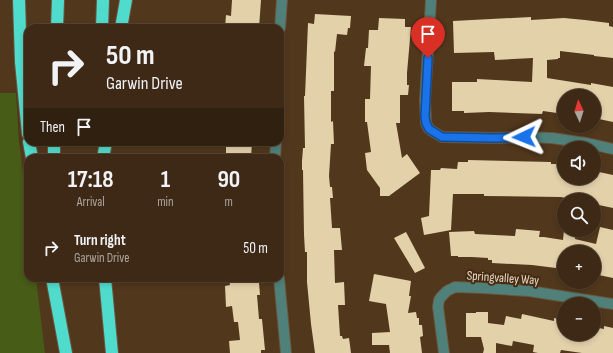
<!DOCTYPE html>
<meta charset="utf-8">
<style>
body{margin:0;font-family:"Sofia Sans Condensed",sans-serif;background:#44311e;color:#f1f3f6;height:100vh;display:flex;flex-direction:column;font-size:15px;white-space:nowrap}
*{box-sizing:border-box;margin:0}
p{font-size:13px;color:#ada6a0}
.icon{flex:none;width:22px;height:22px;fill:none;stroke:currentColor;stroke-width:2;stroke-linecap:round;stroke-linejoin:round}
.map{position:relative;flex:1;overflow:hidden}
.drawer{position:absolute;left:24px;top:154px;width:260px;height:128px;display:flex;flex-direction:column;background:#3d2915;border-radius:12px;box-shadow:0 2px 6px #0003,0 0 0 1px #564534}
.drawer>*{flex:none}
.guide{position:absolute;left:24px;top:24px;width:260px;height:122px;border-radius:12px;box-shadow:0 2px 6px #0003,0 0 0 1px #564534;background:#3d2915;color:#f1f3f6;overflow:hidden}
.needle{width:26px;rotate:356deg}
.fabs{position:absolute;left:557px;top:89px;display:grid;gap:8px}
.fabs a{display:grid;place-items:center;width:44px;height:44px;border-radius:50%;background:#3d2915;box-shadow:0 2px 6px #0003,0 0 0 1px #564534;font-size:20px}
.pin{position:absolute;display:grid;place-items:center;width:34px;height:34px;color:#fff;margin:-41px -17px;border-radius:50% 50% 50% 0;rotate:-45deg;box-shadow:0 0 4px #0007}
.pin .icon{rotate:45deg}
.me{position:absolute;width:44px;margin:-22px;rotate:268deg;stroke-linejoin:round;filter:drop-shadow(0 0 3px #0008)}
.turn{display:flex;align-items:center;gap:14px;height:84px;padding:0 16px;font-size:18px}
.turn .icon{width:52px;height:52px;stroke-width:2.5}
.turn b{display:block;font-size:28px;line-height:34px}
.then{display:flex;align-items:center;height:38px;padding:0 16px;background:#0003;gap:8px;font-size:15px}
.eta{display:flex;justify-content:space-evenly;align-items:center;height:68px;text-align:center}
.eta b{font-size:24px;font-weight:700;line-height:28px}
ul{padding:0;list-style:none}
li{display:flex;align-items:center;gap:12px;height:52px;padding:0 16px}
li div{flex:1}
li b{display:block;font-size:15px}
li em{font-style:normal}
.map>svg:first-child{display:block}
</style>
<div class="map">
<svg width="613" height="353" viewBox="0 0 613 353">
<rect width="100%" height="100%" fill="#51371c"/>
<path fill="#475c17" d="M0,93H16L19,141L28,215V278H36L45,353H0Z"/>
<g fill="#e3d1aa">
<path d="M232,0H261L259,28H225L226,15L231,16Z"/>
<path d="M315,14L351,16L350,28H348L347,35L337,34L335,52L334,51V91H331V122L333,121L334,144H331L329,176L330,187H332L333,198H330L332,228H340L342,250H334L335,283L344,282L345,305H338L340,336H342L343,339L349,338L351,353H315L311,324L307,282V252H305L304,235L303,170H302V161L303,148H305L304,96H305L308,23L314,24Z"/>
<path d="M531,17V20L564,18L585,20L609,23V26L613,27V58L594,56V55L560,51V58H558V59L547,60V78L591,85V83L613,87V122L594,118V96H564V114L543,111L542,114L489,112L464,113V111H452V82H477V79L532,82L533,58L495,60L494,52L454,53L453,21Z"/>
<path d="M379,18L405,19V27H411L407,73V85H409L408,95H400V123H396L402,158L407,154L420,173L389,196H380V188L367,170L365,153L371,152L367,122H365V99H370L371,66H364L366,48H368L369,30H378Z"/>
<path d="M226,142H252L251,158H226Z"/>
<path d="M468,160L551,162V164H561V178H597L599,172L613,175V208L594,204V200H575L561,197L484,196V194H453L451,230L424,235L421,218L429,216L431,170H440L441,168L457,169L458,162H468Z"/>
<path d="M600,227L613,230V278L594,274V252H564V268L556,267V268L532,265L492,263V260H488V258L472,257H458V256H451L449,232L474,231L475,234L515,236L516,229L540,231L539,237H544L563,240L564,230H570L576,231L575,239L596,244Z"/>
<path d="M406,232L425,268L415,273L394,238Z"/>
<path d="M374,274L411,281L409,296H411L408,313L416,312L417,318H419V325H422L423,336L420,337L422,353H390L389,345H372V333L390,332L386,304L369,301Z"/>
<path d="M229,278H253L254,283H259L260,295H257L259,319H262L265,350H261V353H230L229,341L240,340L238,322H234L232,306L226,307L225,286L230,285Z"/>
<path d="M476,312H488V323L504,325L506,316L521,319L522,314L554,321V318L564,320V334H594V327L604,329V326L613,328V353H582L561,350L560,353H538L533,352L534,345L513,341L512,346L496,343V353H483L484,349L481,337H466V313H476Z"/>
</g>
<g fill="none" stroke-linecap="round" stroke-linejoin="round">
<defs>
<g id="minor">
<path d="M431,0L425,101L426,123L429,129L442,137L494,138L524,137L552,138L586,143L613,149"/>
<path d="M280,28L282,0"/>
<path d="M275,158L276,142"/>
<path d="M279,278L286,353"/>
<path d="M444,353L438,307L439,300L441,297L447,291L455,287L483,288L529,291L613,304"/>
</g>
<g id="highway">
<path d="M19,0L21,62L28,134"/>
<path d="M57,28L58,0"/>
<path d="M102,28L103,0"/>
<path d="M121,28L126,0"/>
<path d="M29,142L32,158"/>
<path d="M54,158V142"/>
<path d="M103,158L106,142"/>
<path d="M52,278L66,353"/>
<path d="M105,278L112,353"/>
</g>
</defs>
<use href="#minor" stroke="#6c543b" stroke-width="12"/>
<use href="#highway" stroke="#6c543b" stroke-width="14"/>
<use href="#minor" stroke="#4f817a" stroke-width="10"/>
<use href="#highway" stroke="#50dccd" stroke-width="12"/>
</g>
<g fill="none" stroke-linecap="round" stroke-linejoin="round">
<defs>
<path id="route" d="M428,58L425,116L426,123L429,129L442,137L494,138L524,137"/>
</defs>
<use href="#route" stroke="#114b97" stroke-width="10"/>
<use href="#route" stroke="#1a73e8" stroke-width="7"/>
</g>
<g text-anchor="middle" stroke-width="4" stroke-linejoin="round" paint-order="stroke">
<g font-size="13" fill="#e7d6c7" stroke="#462d12">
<text transform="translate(503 277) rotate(4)" y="5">Springvalley Way</text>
</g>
</g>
</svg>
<div class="fabs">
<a><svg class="needle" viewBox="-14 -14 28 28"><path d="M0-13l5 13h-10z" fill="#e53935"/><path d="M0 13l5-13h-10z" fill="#ada6a0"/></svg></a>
<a><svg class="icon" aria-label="sound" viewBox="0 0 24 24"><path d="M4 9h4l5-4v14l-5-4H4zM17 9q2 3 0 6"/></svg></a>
<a><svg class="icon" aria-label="search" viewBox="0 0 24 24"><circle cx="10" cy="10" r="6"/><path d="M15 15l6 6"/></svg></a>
<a>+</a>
<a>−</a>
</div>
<div class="pin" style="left:428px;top:58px;background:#d93025"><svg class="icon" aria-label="arrive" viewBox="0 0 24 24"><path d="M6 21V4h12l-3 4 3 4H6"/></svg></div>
<svg class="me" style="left:524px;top:137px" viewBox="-20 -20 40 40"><path d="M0-17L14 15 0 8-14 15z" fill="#1a73e8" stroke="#fff" stroke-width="4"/></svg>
<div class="guide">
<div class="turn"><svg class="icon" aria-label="right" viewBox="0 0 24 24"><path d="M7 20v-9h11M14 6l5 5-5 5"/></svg><div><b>50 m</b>Garwin Drive</div></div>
<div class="then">Then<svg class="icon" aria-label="arrive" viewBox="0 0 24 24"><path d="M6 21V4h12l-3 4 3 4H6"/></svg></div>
</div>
<section class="drawer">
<div class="eta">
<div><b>17:18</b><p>Arrival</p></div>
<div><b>1</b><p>min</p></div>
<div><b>90</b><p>m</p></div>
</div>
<ul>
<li><svg class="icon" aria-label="right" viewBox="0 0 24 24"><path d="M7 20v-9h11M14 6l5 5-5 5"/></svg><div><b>Turn right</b><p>Garwin Drive</p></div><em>50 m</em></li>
</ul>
</section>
</div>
